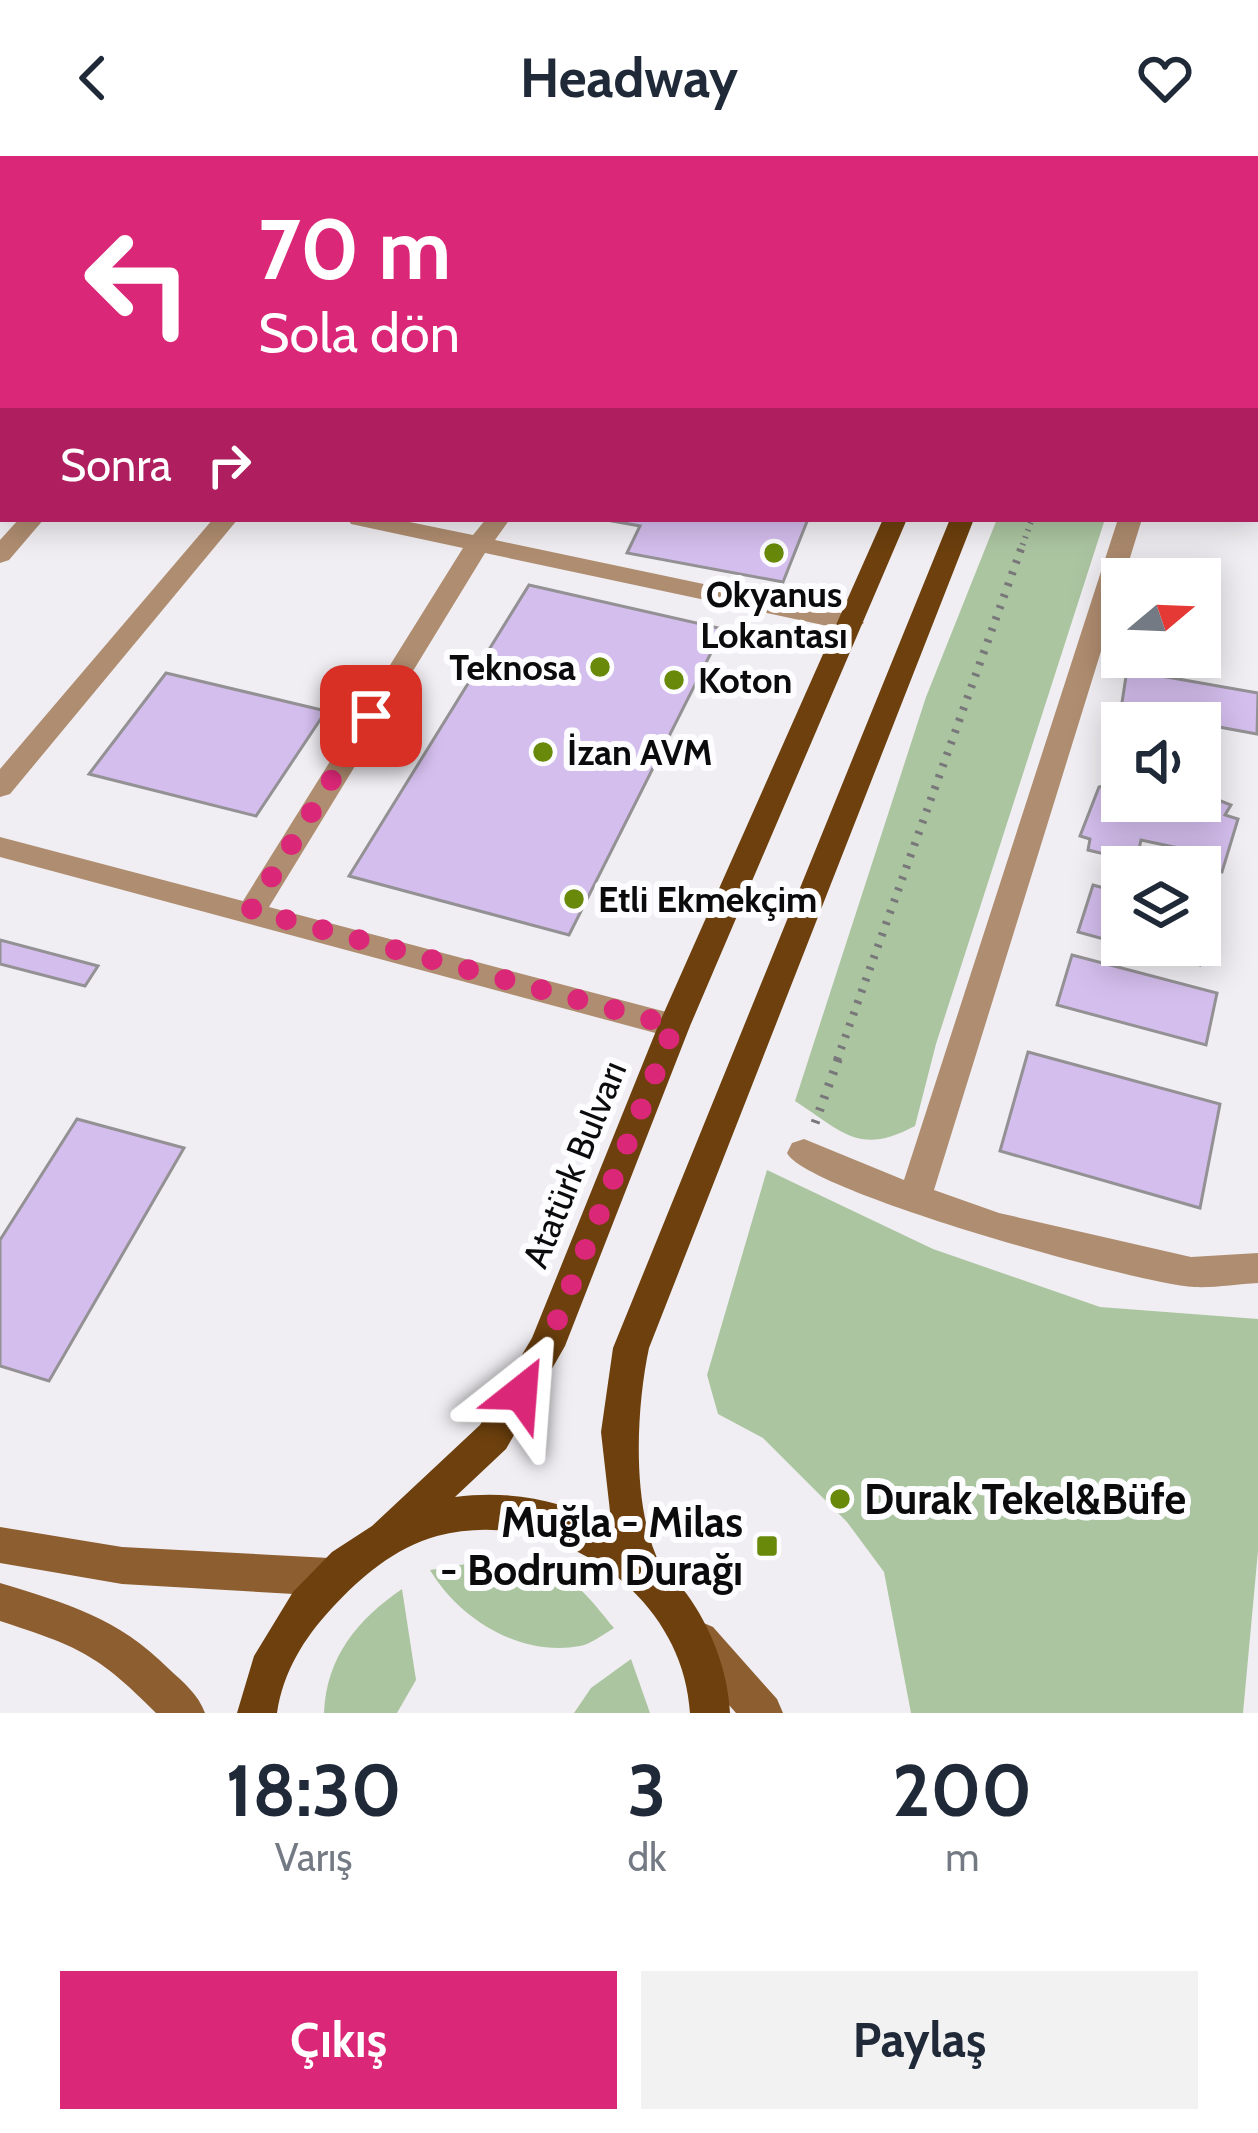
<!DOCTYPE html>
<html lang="tr">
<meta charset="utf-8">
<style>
body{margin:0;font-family:Cabin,sans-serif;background:#f2f2f3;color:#1f2937;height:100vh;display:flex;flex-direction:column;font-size:45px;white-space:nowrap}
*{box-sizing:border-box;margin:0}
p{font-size:39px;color:#747a83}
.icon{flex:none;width:66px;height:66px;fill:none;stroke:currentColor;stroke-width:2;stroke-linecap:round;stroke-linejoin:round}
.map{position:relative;height:1557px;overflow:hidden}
.sheet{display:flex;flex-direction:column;background:#fff;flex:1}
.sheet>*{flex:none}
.hud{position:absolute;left:0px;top:0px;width:1260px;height:366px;box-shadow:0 6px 30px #0003;background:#db2777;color:#fff;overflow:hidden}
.needle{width:78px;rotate:71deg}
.fabs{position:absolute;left:1101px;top:402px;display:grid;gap:24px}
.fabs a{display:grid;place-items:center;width:120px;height:120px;border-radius:0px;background:#fff;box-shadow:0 6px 30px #0003;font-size:60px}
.pin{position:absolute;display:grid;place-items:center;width:102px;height:102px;color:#fff;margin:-51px;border-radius:24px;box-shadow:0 6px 18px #0006}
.me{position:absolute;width:132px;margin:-66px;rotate:28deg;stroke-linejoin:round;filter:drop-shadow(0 0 9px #0008)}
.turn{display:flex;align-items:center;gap:42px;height:252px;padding:0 60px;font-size:54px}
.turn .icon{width:156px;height:156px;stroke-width:2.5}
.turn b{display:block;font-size:84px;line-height:102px}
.then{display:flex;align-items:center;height:114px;padding:0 60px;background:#0003;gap:24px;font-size:45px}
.eta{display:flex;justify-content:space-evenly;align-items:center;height:204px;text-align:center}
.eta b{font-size:72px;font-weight:700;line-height:84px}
.cta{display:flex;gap:24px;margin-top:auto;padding:24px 60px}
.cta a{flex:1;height:138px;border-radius:0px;background:#db2777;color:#fff;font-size:48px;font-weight:700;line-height:138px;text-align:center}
.cta a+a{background:#f2f2f3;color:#1f2937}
header{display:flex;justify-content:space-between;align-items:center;height:156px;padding:0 60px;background:#fff;font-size:54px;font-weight:700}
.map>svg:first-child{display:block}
</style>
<header><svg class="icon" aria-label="back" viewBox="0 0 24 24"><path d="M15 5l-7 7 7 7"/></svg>Headway<svg class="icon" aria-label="heart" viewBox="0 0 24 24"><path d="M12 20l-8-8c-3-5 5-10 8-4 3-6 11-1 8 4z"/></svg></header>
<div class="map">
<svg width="1258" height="1557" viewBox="0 0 1258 1557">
<rect width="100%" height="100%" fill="#f0eef2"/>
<g fill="#acc5a1">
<path d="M997,363H1105L936,888L915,970C859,1000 843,976 795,945L926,541Z"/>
<path d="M767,1014L933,1093L1100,1151L1258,1163V1395L1243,1557H911L884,1416L847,1366L763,1282L718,1258L707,1219Z"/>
<path d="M484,1405C561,1411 566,1412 614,1472C604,1478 591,1488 580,1490C520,1501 459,1463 430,1414Z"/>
<path d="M402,1433L416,1524L397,1557H324C326,1501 358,1463 402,1433Z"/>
<path d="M631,1503L650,1557H574L591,1532Z"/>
</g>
<g fill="#d4beed" stroke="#939194" stroke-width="3">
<path d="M601,363H808L783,426L627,397L640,370Z"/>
<path d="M529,429L723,473L569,779L349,720Z"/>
<path d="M1127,514L1258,537L1257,578L1121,553Z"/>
<path d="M166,517L326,555L256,660L89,618Z"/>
<path d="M1107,616L1122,619V645H1156L1185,655L1190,645H1200V633L1217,635L1213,642L1231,649L1225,659L1238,663L1222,716L1211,713L1208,731L1200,728V711H1179L1183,693L1141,684L1135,711L1107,707L1109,699L1088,694L1090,683L1080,680L1099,631L1107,629Z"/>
<path d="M1093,729L1122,737V788L1078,776Z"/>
<path d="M1200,758L1213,761L1200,809L1125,789H1200Z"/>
<path d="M0,784L98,810L85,830L0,808Z"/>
<path d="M1072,799L1217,837L1206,889L1057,849Z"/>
<path d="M1028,896L1220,948L1200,1052L1000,995Z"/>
<path d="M77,963L184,992L49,1225L0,1210V1084Z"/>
</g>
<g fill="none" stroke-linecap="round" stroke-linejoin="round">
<path stroke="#78777a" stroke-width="6" stroke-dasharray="1.5 6" stroke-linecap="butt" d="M1020,396L1032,363"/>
<path stroke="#78777a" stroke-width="8" stroke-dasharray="3 9" stroke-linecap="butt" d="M837,904L1021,393"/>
<path stroke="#78777a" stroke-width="9" stroke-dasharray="3 10" stroke-linecap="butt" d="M815,967L839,901"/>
<g fill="#af8d70" fill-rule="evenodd">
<path d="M525,0H545L523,3Z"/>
<path d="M720,0H740L718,3Z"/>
<path d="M941,0H980L982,3H943Z"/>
<path d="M1243,0H1258V7L1257,3Z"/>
<rect x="1257" y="35" width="1" height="12"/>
<rect x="1257" y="281" width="1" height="14"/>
<path d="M0,288L3,289V303L0,302Z"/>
<path d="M19,363H44L9,404L0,407V384Z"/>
<path d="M213,363H238L10,638L0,641V613Z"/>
<path d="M348,363H395L473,379L486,363H510L495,384L860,461L864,467L851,475L485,397L269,751L674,858L685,861L690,870L685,879L674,882L0,701V681L243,745L463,392L351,368Z"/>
<path d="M1118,363H1142L934,1034L999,1057L1191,1101L1258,1097V1127C1237,1128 1215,1132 1194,1131C1139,1128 807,1036 787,997L792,987L804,983L904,1024Z"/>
</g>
<g fill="#8d5e30" fill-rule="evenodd">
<path d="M0,1371L122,1391L329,1402L343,1408L348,1421L343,1434L329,1440L122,1428L0,1407Z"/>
<path d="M0,1427C68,1448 117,1461 169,1513C184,1527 198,1538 205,1557H156C98,1498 77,1490 0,1465Z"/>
<path d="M699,1465L713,1471L777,1543L783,1557H736L685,1499L679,1485L685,1471Z"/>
</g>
<g fill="#6d400d" fill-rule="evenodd">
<path d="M1041,0H1061L1040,3Z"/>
<path d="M1097,0H1117L1096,3Z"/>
<path d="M883,363H907L690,870L565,1190L506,1293L455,1341C509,1334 566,1343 612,1373L601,1276L613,1192L950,363H974L649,1192C636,1253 631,1353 661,1410C666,1420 679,1428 686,1437C711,1471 728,1515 730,1557H690C683,1435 552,1349 437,1380C394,1392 361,1421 332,1452C304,1482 283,1516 277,1557H237L254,1500L293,1436L332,1396L372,1370L480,1269L532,1182L658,870Z"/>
</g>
</g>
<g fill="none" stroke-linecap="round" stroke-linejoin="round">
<path stroke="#db2777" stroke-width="21" stroke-dasharray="0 37.8" d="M371,560L251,754L674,870L547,1190L521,1237"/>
</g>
<g fill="#68890a" stroke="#fdfcff" stroke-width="4.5">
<circle cx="774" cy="397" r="12"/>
<circle cx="600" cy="511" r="12"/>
<circle cx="674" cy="524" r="12"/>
<circle cx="543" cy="596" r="12"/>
<circle cx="574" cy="743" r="12"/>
<circle cx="840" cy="1343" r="12"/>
<rect x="755" y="1378" width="24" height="24" rx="6"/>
</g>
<g text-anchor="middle" stroke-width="12" stroke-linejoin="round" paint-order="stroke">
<g font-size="36" font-weight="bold" fill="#0b0b0c" stroke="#fdfcff" text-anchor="start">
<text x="774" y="451" text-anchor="middle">Okyanus<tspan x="774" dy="41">Lokantası</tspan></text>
<text x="576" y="524" text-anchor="end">Teknosa</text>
<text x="698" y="537">Koton</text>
<text x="567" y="609">İzan AVM</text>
<text x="598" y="756">Etli Ekmekçim</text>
</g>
<g font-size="36" fill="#0b0b0c" stroke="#fdfcff">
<text transform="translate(574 1008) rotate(-68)" y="13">Atatürk Bulvarı</text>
</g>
<g font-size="42" font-weight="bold" fill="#0b0b0c" stroke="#fdfcff" text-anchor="start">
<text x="864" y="1358">Durak Tekel&amp;Büfe</text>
<text x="743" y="1381" text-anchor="end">Muğla - Milas<tspan x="743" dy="48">- Bodrum Durağı</tspan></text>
</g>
</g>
</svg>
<div class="fabs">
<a><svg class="needle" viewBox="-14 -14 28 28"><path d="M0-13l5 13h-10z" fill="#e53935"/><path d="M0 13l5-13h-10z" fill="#747a83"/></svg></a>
<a><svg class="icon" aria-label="sound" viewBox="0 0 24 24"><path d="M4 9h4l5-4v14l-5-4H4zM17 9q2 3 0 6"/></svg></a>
<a><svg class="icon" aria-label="layers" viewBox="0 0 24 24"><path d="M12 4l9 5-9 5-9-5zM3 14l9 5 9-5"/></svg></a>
</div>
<div class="pin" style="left:371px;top:560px;background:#d93025"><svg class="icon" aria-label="arrive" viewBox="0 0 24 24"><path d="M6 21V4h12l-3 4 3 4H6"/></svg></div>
<svg class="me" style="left:521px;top:1237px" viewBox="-20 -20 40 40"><path d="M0-17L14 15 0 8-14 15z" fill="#db2777" stroke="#fff" stroke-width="4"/></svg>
<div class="hud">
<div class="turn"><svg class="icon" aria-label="left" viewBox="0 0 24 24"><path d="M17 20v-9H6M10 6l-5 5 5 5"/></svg><div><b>70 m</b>Sola dön</div></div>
<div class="then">Sonra<svg class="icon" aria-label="right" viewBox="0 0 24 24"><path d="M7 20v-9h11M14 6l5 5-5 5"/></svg></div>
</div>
</div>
<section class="sheet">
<div class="eta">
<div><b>18:30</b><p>Varış</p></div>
<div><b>3</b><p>dk</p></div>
<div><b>200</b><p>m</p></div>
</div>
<div class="cta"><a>Çıkış</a><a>Paylaş</a></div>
</section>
